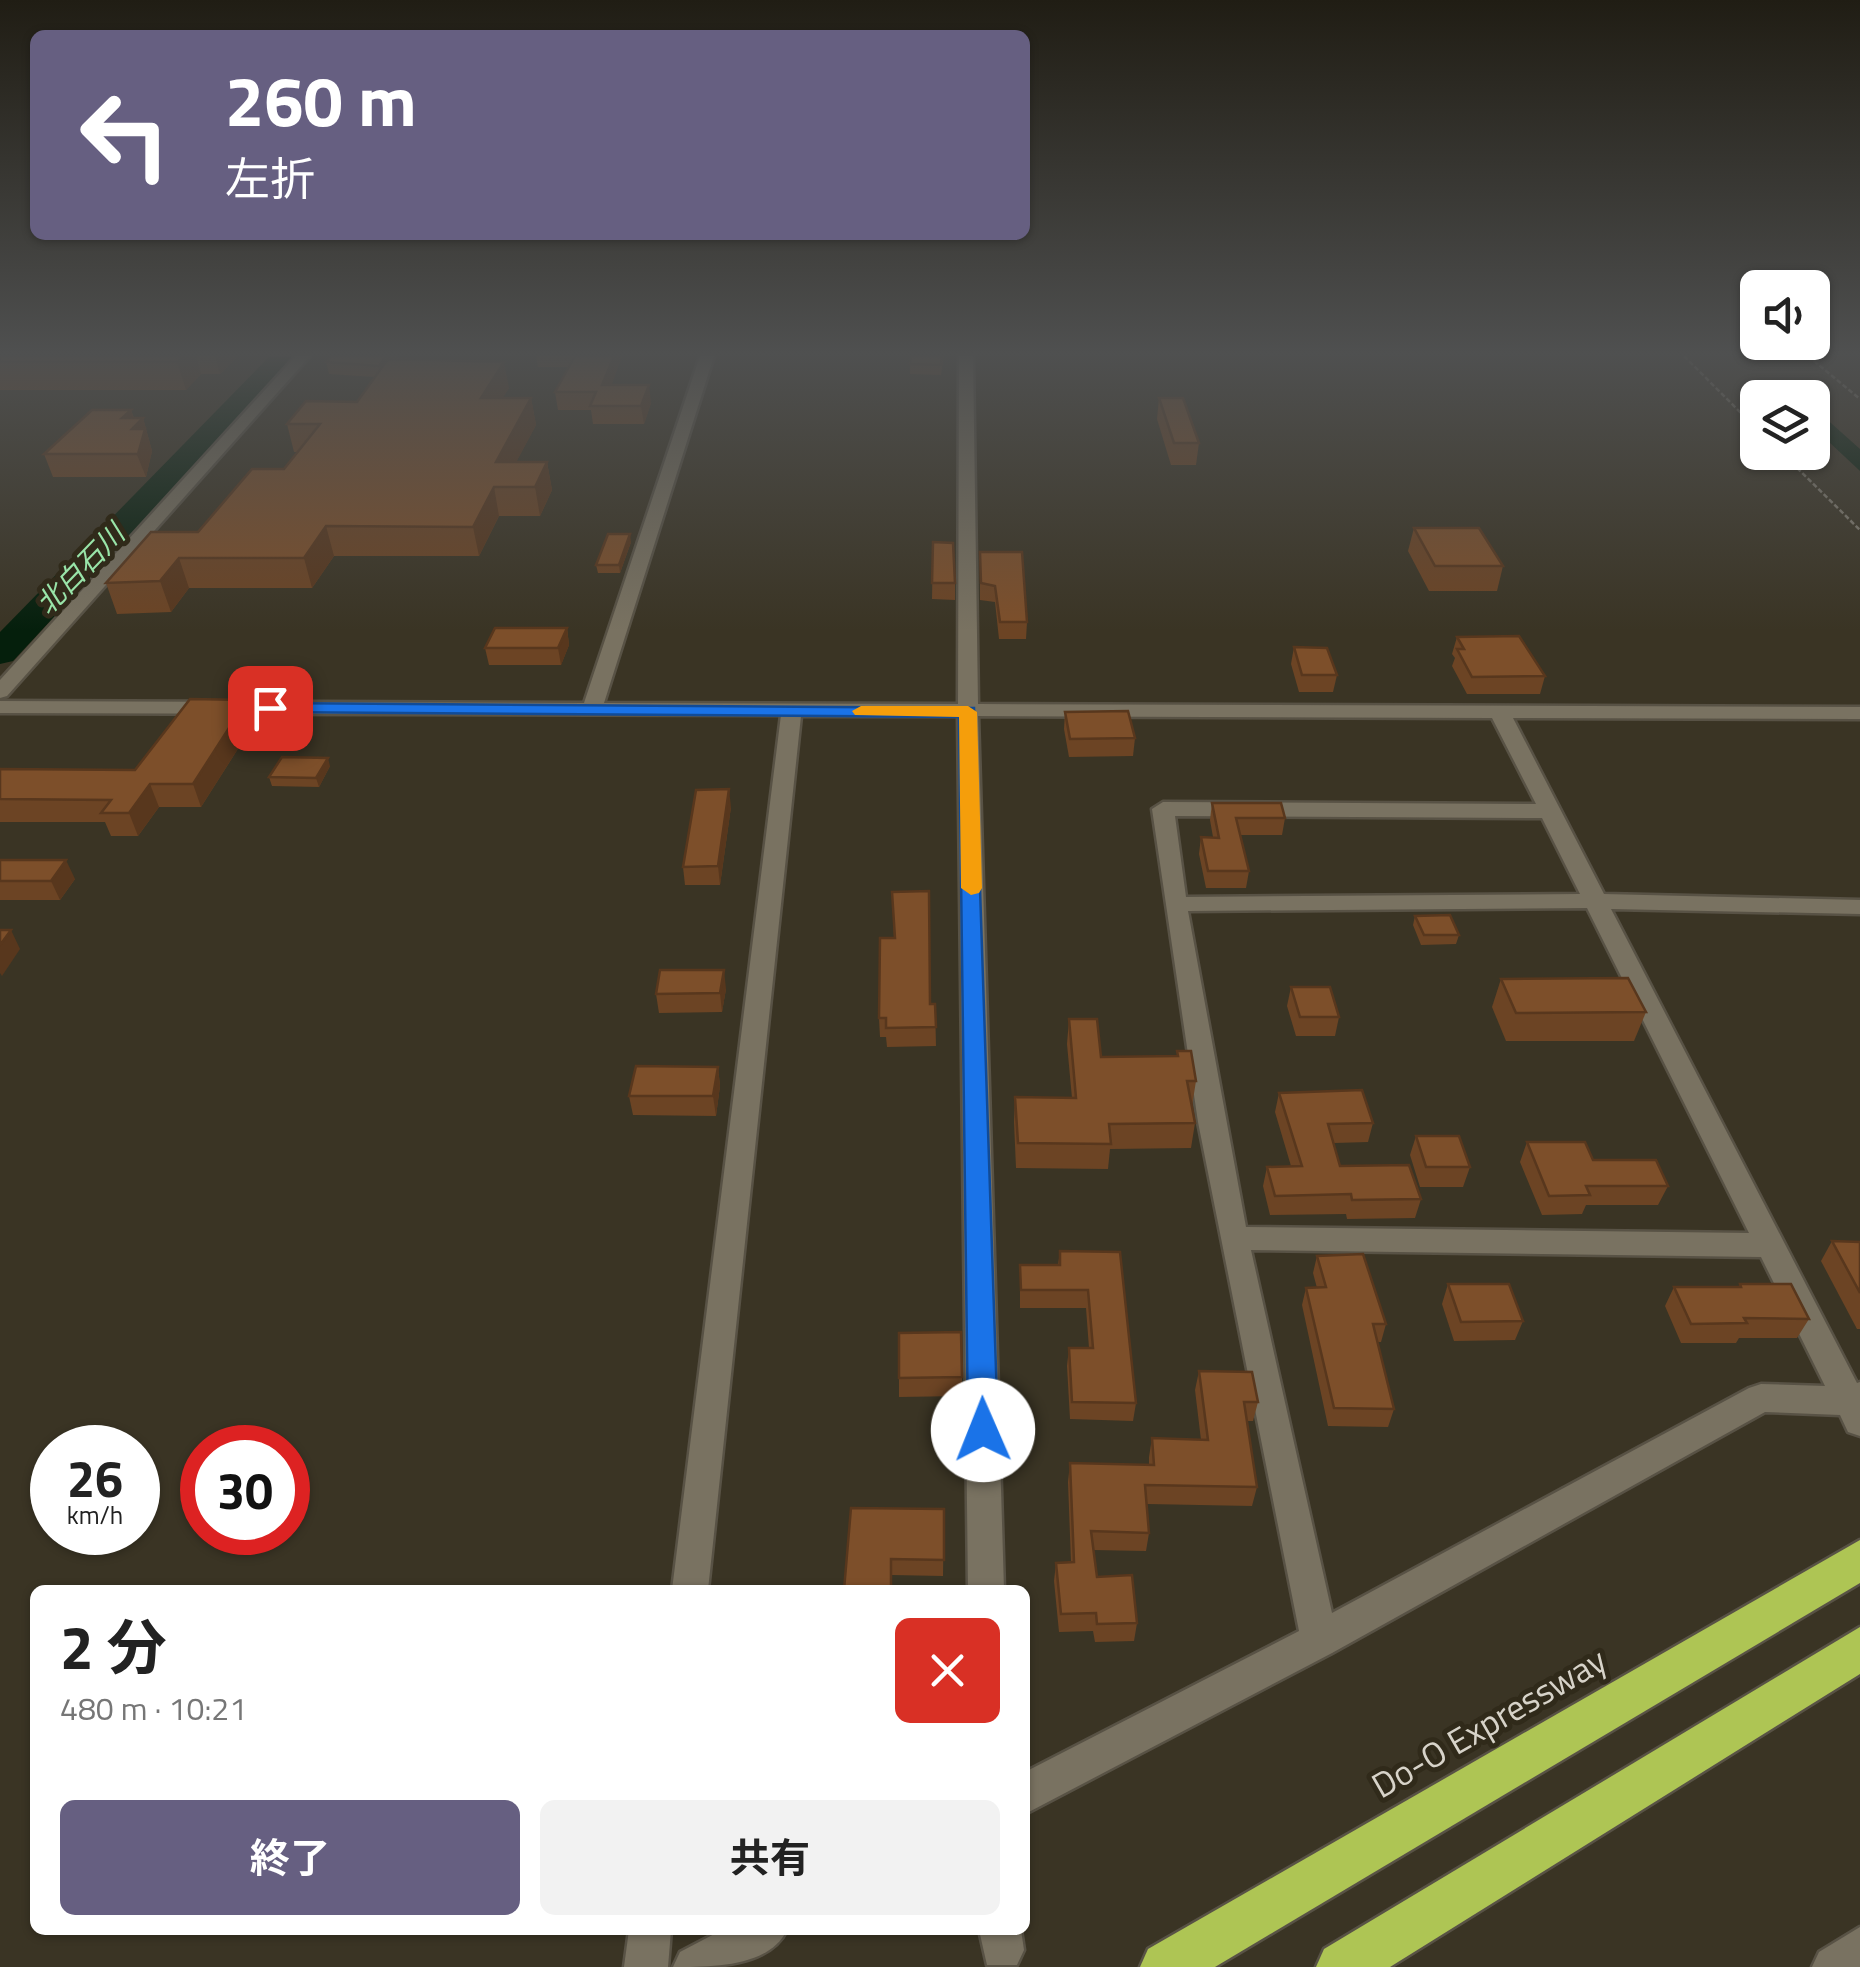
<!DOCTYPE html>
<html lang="ja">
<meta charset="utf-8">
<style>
body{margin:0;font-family:"Titillium Web","Noto Sans JP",sans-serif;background:#f2f2f2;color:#222;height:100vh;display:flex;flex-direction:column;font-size:38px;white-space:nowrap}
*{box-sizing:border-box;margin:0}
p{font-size:32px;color:#767676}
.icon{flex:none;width:55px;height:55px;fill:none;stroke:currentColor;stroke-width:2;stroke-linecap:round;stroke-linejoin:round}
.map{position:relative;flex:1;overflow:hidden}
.details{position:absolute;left:30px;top:1585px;width:1000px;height:350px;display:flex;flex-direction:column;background:#fff;border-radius:15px;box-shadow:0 2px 8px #0004}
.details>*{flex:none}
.hud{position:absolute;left:30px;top:30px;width:1000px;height:210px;border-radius:15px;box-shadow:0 2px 8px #0004;background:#665f81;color:#fff;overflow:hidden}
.tools{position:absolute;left:1740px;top:270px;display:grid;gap:20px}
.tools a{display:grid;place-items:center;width:90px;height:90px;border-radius:15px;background:#fff;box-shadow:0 2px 8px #0004;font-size:50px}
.speed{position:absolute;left:30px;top:1425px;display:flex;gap:20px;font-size:50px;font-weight:700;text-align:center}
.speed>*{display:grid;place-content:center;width:130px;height:130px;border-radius:50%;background:#fff;box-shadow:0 2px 8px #0004;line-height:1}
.speed small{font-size:25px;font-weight:400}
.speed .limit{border:15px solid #d22;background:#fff;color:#111}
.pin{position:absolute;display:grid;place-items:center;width:85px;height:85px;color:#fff;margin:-42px;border-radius:20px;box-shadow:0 5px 15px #0006}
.me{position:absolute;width:110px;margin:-55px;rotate:359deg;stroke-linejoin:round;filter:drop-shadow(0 0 8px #0008)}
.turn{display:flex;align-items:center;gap:35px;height:210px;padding:0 30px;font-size:45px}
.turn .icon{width:130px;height:130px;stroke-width:2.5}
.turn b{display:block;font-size:70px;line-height:85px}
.round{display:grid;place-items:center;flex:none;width:105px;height:105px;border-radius:15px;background:#f2f2f2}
.head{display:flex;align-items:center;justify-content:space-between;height:170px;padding:0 30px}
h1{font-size:60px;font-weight:700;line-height:75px}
.cta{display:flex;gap:20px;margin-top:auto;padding:20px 30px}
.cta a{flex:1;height:115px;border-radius:15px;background:#665f81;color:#fff;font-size:40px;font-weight:700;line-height:115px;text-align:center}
.cta a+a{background:#f2f2f2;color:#222}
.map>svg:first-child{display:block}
</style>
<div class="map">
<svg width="1860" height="1967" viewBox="0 0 1860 1967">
<rect width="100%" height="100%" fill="#3a3424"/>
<path fill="#051f0c" d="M1813,407L1860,449V471L1813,427Z"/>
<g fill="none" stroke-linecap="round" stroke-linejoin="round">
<path fill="#051f0c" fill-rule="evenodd" d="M270,356H297L13,661L0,664V632Z"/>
<defs>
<g id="minor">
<path d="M296,356H310L7,696L0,698V680Z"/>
<path d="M700,356H714L604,703L958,704L959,356H973L978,704L1860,707V719L1513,718L1604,894L1860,900V914L1611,909L1857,1383L1860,1382V1436L1848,1432L1840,1415L1765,1412L1332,1653L1025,1814V1772L1299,1631L1198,1122L1152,809L1163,802L1536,804L1492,718L978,716L1004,1590H968L958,716H801L708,1590H672L781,715L0,713V701L584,703ZM1175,816L1542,818L1580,894L1186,897ZM1587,908L1749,1233L1246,1227L1188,911ZM1251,1250L1761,1257L1825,1386L1761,1384L1749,1388L1332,1613Z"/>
<path d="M1860,1927V1967H1812L1819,1952Z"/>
<path d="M629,1930H671L668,1967H624Z"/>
<path d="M722,1930H787C769,1967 713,1967 673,1967L680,1952Z"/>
<path d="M979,1930H1021L1024,1950L1017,1965H987Z"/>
</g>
<g id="highway">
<path d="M1860,1540V1583L1215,1967H1140L1148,1949Z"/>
<path d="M1860,1627V1674L1390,1967H1316L1324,1949Z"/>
</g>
</defs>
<use href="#minor" stroke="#585245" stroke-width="5"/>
<use href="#highway" stroke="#585245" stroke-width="5"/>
<g stroke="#868174" stroke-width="2.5" stroke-dasharray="5 2.5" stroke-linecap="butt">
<path d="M1684,356L1758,430"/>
<path d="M1808,356L1860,399"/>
<path d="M1781,452L1860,530"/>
</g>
<use href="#minor" fill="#797261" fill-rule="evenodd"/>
<use href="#highway" fill="#aec554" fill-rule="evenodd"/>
</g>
<g fill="#6c4424">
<path d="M0,356H238L220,374H201L186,390H0Z"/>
<path d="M536,356H622L611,385L651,403L644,424H593L591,410H558L555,392L569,367H538Z"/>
<path d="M944,356L941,375L910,374V364Z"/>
<path d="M395,359L509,388L502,398H531L536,425L516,462H547L552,490L540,516H499L479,556H334L312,588H189L171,612L117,614L106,583L198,532L284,469L298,452H294L287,424L357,402L375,377L329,374L326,362Z"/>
<path d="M1159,398L1199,443L1196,465H1171L1157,419Z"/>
<path d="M131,410L134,418H143L152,451L146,477H53L44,454Z"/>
<path d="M1414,528L1503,566L1497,591H1429L1408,551Z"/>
<path d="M631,542L620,573H598L596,565Z"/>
<path d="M933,542L955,583V600L932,599Z"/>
<path d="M980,552L1027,622L1026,639H999L995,602L980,600Z"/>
<path d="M567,628L569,645L561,665H489L485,648Z"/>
<path d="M1457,637L1545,676L1540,694H1467L1452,666L1455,658L1452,654Z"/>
<path d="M1294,647L1337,675L1333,692H1299L1291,664Z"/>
<path d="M306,700L312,718L299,740H274L268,722Z"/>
<path d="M1065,712L1135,738L1133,756L1069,757L1064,729Z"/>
<path d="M255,722L201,807H159L138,836H111L105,822H0V769L135,770Z"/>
<path d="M330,766L319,787L272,786L269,777Z"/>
<path d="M1212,803L1285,818L1282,835H1240L1249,871L1246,888H1206L1199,854L1201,837H1213L1210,820Z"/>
<path d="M731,807L720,885H685L683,867Z"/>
<path d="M0,860L75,879L60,900H0Z"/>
<path d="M892,892L930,1004H935L936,1046L887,1047L886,1037H880L879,1018L894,938Z"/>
<path d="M1415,916L1459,935L1456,944L1421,945L1413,925Z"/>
<path d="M1501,979L1646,1012L1634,1041H1506L1492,1007Z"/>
<path d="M1291,987L1339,1017L1335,1036H1296L1287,1006Z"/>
<path d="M726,989L722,1012L659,1013L656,994Z"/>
<path d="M1069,1019L1101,1057L1177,1056V1051L1196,1081L1192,1106L1195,1123L1191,1148L1110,1149L1108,1169L1016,1168L1014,1122L1015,1097L1072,1098L1067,1044Z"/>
<path d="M718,1067L720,1086L716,1116L633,1115L629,1096Z"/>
<path d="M1279,1093L1373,1123L1368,1142L1334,1143L1340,1166L1421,1199L1415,1218L1347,1219L1346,1214L1270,1215L1263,1186L1267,1167L1291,1166L1275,1112Z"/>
<path d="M1416,1136L1470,1167L1463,1187H1420L1410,1155Z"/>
<path d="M1527,1142L1593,1160L1668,1186L1658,1205H1586L1582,1214L1542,1215L1520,1162Z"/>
<path d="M1832,1241L1860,1242V1329H1857L1821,1261Z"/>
<path d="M1060,1251L1120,1252L1136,1403L1133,1421L1070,1419L1067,1366L1069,1348H1089L1086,1308H1020V1265H1058Z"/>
<path d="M1317,1256L1386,1324L1381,1342H1377L1394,1409L1388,1427L1328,1426L1302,1305L1306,1288H1317L1313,1273Z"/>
<path d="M1448,1284L1523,1321L1515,1340L1454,1341L1442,1304Z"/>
<path d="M1740,1284L1809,1319L1797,1338H1739L1736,1343H1681L1665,1306L1674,1287H1738Z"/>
<path d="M899,1333L962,1377V1396L899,1397Z"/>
<path d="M1199,1371L1258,1402L1253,1421H1247L1257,1487L1252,1506L1147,1504L1149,1533L1146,1551L1093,1550L1097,1577L1137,1623L1134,1641L1095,1642L1093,1631L1059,1632L1054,1581L1056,1563L1071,1562L1068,1482L1070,1463L1149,1465V1457L1152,1438L1201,1440L1195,1390Z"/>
<path d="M944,1509L943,1576L892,1575L844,1590Z"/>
</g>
<g fill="#58371d">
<path d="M184,356H196L201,374L186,390L177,362Z"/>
<path d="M215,356H238L220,374Z"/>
<path d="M386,356H398L382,377L379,366Z"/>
<path d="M614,356H622L605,403L602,385Z"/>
<path d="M504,362L509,388L486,425L481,398Z"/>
<path d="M649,385L651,403L644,424L641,406Z"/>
<path d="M531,398L536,425L503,487L496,462Z"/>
<path d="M131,410L136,425L143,418L152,451L146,477L122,418Z"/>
<path d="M547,462L552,490L540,516L535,487Z"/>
<path d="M494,487L499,516L479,556L473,527Z"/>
<path d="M326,526L334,556L312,588L304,558Z"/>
<path d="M630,534L631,542L620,573L619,565Z"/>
<path d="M179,558L189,588L171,612L160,581Z"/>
<path d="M567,628L569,645L561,665L558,648Z"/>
<path d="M247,700L255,722L201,807L193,784Z"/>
<path d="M306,700L312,718L299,740L294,722Z"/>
<path d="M328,758L330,766L319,787L316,778Z"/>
<path d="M150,784L159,807L138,836L129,813Z"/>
<path d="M729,789L731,807L720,885L718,866Z"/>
<path d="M66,860L75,879L60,900L51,881Z"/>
<path d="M11,930L20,949L2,976L0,973V945Z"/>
<path d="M724,970L726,989L722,1012L720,993Z"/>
<path d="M718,1067L720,1086L716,1116L713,1096Z"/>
</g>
<g fill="#7d4f2a" stroke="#58371d" stroke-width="2.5">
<path d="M0,356H184L177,362H0Z"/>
<path d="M331,356H386L379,366L326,362Z"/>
<path d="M575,356H614L602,385H649L641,406H590L596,392H555Z"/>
<path d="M911,356H942L941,365L910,364Z"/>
<path d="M388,359L504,362L481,398H531L496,462H547L535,487H494L473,527L326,526L304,558H179L160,581L106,583L151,532H198L252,469H284L320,424H287L306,401L357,402Z"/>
<path d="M1159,398H1183L1199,443H1174Z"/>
<path d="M92,410H131L122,418H143L132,429H145L138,454H44Z"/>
<path d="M1414,528H1479L1503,566H1435Z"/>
<path d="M608,534H630L619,565H596Z"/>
<path d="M933,542L953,543L955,583H932Z"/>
<path d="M980,552H1022L1027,622H1000L995,586L981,583Z"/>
<path d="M495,628H567L558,648H485Z"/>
<path d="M1519,636L1545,676L1472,677L1457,649H1464L1457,637Z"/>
<path d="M1294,647L1327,648L1337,675H1302Z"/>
<path d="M190,699L247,700L193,784H150L129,813H101L111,800L0,799V769L135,770Z"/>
<path d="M281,700H306L294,722H268Z"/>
<path d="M1128,711L1135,738L1070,739L1065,712Z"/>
<path d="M282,757L328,758L316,778L269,777Z"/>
<path d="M729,789L718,866L683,867L696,790Z"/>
<path d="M1212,803H1281L1285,818H1236L1249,871H1208L1201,837L1219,838Z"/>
<path d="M0,860H66L51,881H0Z"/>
<path d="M929,891L930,1004H935L936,1027L886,1028V1018H879L880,938H895L892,892Z"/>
<path d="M1450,915L1459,935H1424L1415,916Z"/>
<path d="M0,930H11L0,945Z"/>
<path d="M660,970H724L720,993L656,994Z"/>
<path d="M1628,978L1646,1012L1516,1013L1501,979Z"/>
<path d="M1291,987H1330L1339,1017H1300Z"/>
<path d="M1069,1019H1097L1101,1057L1178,1056L1177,1051H1191L1196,1081H1187L1195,1123L1109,1124L1111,1144L1018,1143L1015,1097L1076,1098Z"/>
<path d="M636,1066L718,1067L713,1096H629Z"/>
<path d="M1362,1090L1373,1123L1328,1124L1340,1166L1409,1165L1421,1199L1352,1200L1351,1194L1275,1196L1267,1167L1302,1166L1279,1093Z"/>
<path d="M1416,1136H1459L1470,1167H1426Z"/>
<path d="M1527,1142H1585L1593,1160H1656L1668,1186H1586L1590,1195L1549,1196Z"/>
<path d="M1832,1241L1860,1242V1293Z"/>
<path d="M1060,1251L1120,1252L1136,1403L1072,1402L1069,1348H1093L1088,1290H1021L1020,1265H1060Z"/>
<path d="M1363,1254L1386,1324H1373L1394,1409L1334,1408L1306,1288L1326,1287L1317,1256Z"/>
<path d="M1448,1284H1509L1523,1321L1461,1322Z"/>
<path d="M1740,1284H1791L1809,1319L1744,1318L1747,1323L1691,1324L1674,1287H1741Z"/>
<path d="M961,1332L962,1377L899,1378V1333Z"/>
<path d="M1199,1371L1252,1372L1258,1402H1244L1257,1487L1145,1485L1149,1533L1091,1531L1097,1577L1132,1575L1137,1623L1097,1624L1096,1613L1061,1614L1056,1563L1074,1562L1070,1463L1154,1465L1152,1438L1208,1440Z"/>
<path d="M851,1508L944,1509V1560L891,1559V1590H844Z"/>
</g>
<linearGradient id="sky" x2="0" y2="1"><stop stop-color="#201d14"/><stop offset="0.56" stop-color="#4f5050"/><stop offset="1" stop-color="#4f5050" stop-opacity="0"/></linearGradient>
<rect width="1860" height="631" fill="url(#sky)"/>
<path fill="#1a73e8" stroke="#114b97" stroke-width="2.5" d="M270,703L974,708L998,1430L994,1440L983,1444L972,1440L968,1430L959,717L264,712V705Z"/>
<path fill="#f59e0b" d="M861,706H968L977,712L982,888L979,893L971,895L961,888L959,717L855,715L852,711Z"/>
<g text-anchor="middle" stroke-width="10" stroke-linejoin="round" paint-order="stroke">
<g font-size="28" font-style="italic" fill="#99e5a9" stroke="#302a1a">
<text transform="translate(80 569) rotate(-46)" y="10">北白石川</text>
</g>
<g font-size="35" fill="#d7d3c9" stroke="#302a1a">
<text transform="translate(1489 1723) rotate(-30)" y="12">Do-O Expressway</text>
</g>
</g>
</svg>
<div class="tools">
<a><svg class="icon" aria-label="sound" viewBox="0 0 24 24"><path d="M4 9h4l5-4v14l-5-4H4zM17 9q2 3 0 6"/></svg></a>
<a><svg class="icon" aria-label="layers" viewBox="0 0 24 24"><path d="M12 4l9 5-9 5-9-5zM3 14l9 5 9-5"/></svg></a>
</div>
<div class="speed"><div>26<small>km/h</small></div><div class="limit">30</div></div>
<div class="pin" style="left:270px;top:708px;background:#d93025"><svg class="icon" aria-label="arrive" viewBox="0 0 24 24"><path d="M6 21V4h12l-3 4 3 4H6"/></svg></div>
<svg class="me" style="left:983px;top:1430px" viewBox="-20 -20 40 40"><circle r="19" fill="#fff"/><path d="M0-13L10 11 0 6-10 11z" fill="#1a73e8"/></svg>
<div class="hud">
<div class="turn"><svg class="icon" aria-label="left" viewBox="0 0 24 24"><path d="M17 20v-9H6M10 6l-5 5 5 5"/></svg><div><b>260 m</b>左折</div></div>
</div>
<section class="details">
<div class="head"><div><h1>2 分</h1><p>480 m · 10:21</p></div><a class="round" style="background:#d93025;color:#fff"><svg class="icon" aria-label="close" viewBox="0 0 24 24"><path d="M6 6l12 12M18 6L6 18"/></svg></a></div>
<div class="cta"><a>終了</a><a>共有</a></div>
</section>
</div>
